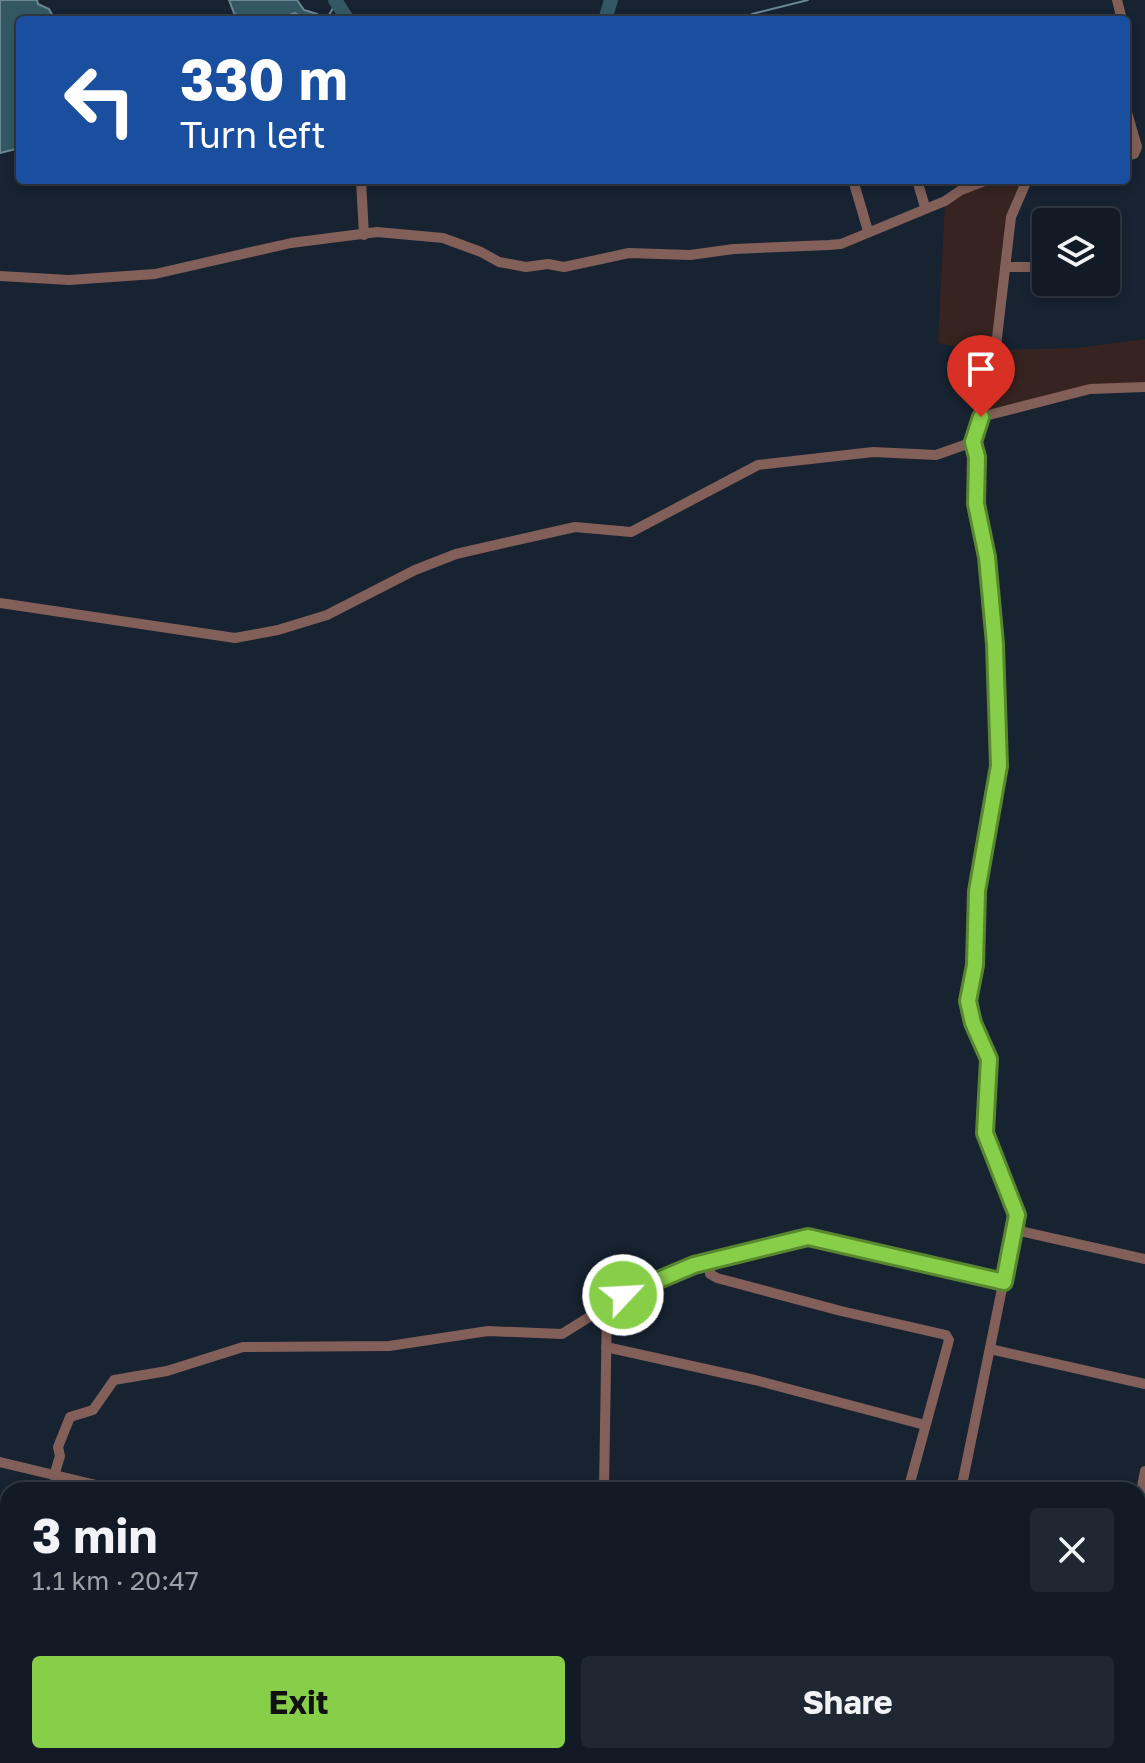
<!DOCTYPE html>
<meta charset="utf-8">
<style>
body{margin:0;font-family:"Golos Text",sans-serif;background:#1e2732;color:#f1f3f6;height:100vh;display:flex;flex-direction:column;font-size:30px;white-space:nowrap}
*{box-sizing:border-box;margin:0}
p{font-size:26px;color:#9ca1a7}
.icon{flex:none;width:44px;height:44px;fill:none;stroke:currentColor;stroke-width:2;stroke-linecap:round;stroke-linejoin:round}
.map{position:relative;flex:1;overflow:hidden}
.drawer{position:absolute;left:0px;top:1482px;width:1146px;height:282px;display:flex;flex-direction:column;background:#111a25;border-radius:24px 24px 0 0;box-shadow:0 4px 12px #0003,0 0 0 2px #303842}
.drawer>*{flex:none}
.top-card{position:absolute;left:16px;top:16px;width:1114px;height:168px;border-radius:8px;box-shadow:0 4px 12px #0003,0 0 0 2px #303842;background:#1a4fa0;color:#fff;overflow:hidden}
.buttons{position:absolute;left:1032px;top:208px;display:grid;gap:16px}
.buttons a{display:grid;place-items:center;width:88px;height:88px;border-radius:8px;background:#111a25;box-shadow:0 4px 12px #0003,0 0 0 2px #303842;font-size:40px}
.pin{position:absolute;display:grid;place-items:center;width:68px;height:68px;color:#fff;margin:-82px -34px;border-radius:50% 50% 50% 0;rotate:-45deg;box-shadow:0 0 8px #0007}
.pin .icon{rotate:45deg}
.me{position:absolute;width:88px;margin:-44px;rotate:65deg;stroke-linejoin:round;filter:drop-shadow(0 0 6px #0008)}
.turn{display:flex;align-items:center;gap:28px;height:168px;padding:0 32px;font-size:36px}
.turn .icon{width:104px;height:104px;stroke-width:2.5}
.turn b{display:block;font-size:56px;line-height:68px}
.round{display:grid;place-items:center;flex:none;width:84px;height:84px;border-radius:8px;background:#1e2732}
.head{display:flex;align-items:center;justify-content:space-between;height:136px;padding:0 32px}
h1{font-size:48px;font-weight:700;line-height:60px}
.primary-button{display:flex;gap:16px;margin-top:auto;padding:16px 32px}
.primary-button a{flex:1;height:92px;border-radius:8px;background:#88cf49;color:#111;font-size:32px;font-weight:700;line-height:92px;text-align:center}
.primary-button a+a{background:#1e2732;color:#f1f3f6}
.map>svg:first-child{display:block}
</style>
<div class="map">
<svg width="1145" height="1763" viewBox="0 0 1145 1763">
<rect width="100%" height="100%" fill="#172331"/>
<path fill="#372420" d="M987,180H1027L1019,195L996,350L1078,348L1145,339V387L1114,389L981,417L995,355L938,343L945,201Z"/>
<g fill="#335864" stroke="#6a8792" stroke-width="2">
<path d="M0,0H37L38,4L49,9L55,20H20V148L0,153Z"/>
<path d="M229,0H297L304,10L317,14L315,20H307L295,13L289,15V20H241L234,13Z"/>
</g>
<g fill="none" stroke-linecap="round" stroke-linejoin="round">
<g stroke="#6a8792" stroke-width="2">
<path d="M326,20L336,3"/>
<path d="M745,20L752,14L808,0"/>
</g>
<g stroke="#335864" stroke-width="14">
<path d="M335,0L348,20"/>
<path d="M605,20L611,0"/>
</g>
<g stroke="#825f59" stroke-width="10">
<path d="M1117,0L1122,20"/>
<path d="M1126,109L1137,147L1134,154L1126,156"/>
<path d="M361,180L364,235"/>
<path d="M853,180L868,231"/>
<path d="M917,180L925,207"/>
<path d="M1005,267H1046"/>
<path d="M0,276L69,280L155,274L291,243L377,232L443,238L481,252L499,262L526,267L548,264L564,267L629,253L690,255L734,249L829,245L841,244L945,201L961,190L987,180"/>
<path d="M981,417L1090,389L1145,387"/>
<path d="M0,603L235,638L278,630L327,615L415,570L456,554L575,527L631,532L758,465L873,452L936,455L973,442"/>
<path d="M1015,1230L1145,1259"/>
<path d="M710,1260V1274L717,1278L841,1311L946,1335L949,1340L908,1490"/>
<path d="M606,1347L755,1380L925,1425"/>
<path d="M990,1349L1145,1384"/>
<path d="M0,1462L117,1490"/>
<path d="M54,1476L60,1456L58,1447L70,1417L93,1410L114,1380L167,1371L243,1347L389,1346L488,1331L562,1334L639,1286L694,1265L808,1237L1004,1282"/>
<path d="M604,1490L607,1304"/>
<path d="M961,1490L1017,1215L985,1133L989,1059L973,1023L968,1001L975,965L977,891L999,766L1000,719L987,557L976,504L977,457L973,442L995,355L1011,217L1027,180"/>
<path d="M1138,1508L1145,1471"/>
<path d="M1138,1525H1145"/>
<path d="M0,1574L8,1577"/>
<path d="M1138,1652L1145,1653"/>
<path d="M143,1756V1763"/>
<path d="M993,1756L996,1763"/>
<path d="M1007,1756L1052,1763"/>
<path d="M557,1763L559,1756"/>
<path d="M769,1763L771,1756"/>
<path d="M907,1763L908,1756"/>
<path d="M1111,1763V1756"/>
</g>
</g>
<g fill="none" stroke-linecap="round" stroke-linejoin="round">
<defs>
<path id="route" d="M623,1295L694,1265L808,1237L1004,1282L1017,1215L985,1133L989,1059L973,1023L968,1001L975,965L977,891L999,766L995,644L987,557L976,504L977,457L973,442L981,417"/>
</defs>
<use href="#route" stroke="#58872f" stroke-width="20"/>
<use href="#route" stroke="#88cf49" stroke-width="14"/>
</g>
</svg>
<div class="buttons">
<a><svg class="icon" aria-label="layers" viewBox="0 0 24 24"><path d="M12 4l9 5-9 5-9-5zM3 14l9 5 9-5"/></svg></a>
</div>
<div class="pin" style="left:981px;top:417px;background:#d93025"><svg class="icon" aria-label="arrive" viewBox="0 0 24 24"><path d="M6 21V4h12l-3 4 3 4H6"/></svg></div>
<svg class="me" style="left:623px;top:1295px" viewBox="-20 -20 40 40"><circle r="17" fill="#88cf49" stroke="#fff" stroke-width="3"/><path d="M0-11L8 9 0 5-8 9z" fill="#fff"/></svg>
<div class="top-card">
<div class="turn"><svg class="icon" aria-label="left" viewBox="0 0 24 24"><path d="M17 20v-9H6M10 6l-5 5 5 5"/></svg><div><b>330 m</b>Turn left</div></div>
</div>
<section class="drawer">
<div class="head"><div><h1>3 min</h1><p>1.1 km · 20:47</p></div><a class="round"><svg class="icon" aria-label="close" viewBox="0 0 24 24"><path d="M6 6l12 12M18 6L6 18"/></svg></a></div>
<div class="primary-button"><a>Exit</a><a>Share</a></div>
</section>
</div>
